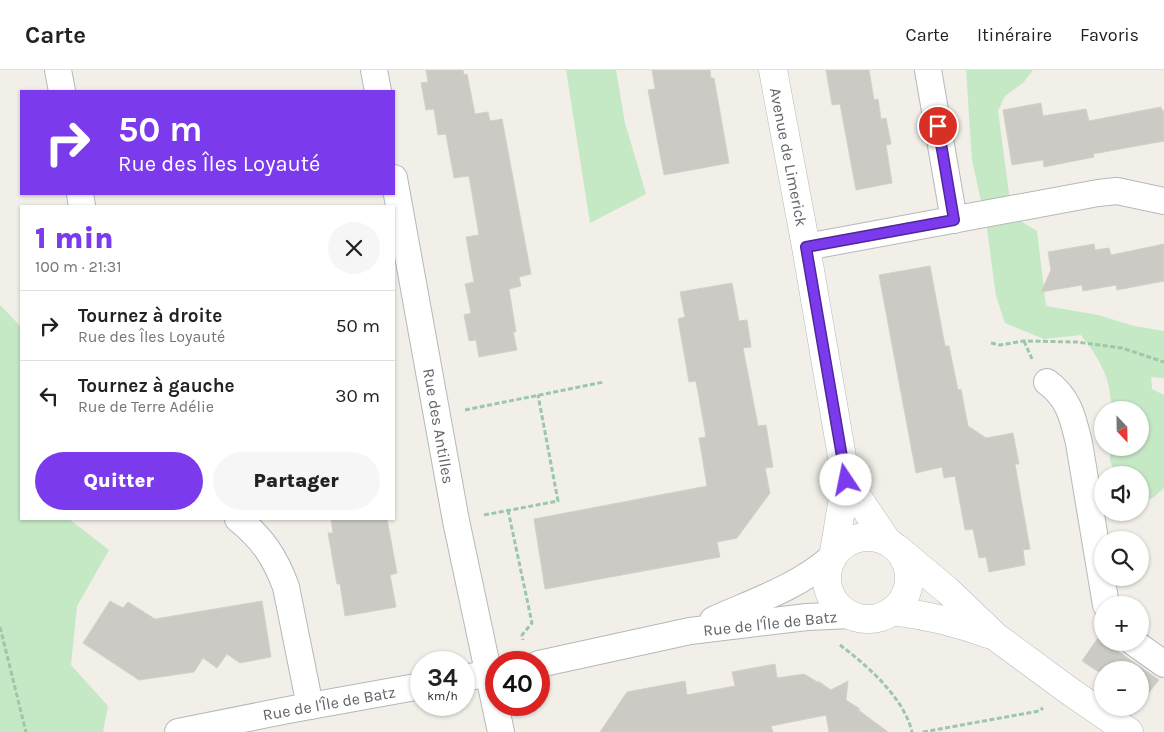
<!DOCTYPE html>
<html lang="fr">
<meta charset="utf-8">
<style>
body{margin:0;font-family:Karla,sans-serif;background:#f6f6f6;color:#222;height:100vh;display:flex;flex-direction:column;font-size:19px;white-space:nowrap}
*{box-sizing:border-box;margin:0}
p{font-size:16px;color:#767676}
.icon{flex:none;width:28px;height:28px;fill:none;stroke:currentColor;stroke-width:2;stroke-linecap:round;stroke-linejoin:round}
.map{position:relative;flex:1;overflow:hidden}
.drawer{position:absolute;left:20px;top:135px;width:375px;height:315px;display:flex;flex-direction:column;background:#fff;border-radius:0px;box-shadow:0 1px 4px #0004}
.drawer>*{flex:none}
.banner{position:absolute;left:20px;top:20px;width:375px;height:105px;border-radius:0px;box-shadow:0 1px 4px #0004;background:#7c3aed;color:#fff;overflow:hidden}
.needle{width:32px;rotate:158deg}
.tools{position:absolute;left:1094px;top:331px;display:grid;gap:10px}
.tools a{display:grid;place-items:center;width:55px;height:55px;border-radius:50%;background:#fff;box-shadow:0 1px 4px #0004;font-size:25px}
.speed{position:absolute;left:410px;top:581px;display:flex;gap:10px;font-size:25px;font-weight:700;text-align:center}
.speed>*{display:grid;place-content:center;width:65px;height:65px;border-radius:50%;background:#fff;box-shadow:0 1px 4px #0004;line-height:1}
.speed small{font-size:12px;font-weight:400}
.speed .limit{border:8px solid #d22;background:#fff;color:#111}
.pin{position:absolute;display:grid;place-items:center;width:42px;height:42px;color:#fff;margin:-21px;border:2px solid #fff;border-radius:50%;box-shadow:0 1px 5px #0007}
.me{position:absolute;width:55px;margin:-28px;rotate:349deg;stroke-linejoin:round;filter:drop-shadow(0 0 4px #0008)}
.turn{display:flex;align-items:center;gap:18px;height:105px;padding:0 15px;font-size:22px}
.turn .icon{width:65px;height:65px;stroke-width:2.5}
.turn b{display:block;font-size:35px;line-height:42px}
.round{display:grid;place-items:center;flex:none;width:52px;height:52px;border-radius:26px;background:#f6f6f6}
.summary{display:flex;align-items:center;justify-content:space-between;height:85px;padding:0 15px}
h1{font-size:30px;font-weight:800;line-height:38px;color:#7c3aed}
.action{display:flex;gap:10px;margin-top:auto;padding:10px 15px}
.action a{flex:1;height:58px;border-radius:30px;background:#7c3aed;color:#fff;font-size:20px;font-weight:800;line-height:58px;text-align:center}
.action a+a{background:#f6f6f6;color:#222}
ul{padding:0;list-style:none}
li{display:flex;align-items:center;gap:15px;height:70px;padding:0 15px;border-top:1px solid #e0e0e0}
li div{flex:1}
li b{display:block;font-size:19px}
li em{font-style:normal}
header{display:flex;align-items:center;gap:30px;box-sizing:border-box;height:70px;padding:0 25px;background:#fff;border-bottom:1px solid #e0e0e0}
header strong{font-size:24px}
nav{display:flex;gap:28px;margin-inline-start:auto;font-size:18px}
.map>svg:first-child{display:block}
</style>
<header>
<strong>Carte</strong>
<nav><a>Carte</a><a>Itinéraire</a><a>Favoris</a></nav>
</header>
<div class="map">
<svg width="1164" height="662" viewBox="0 0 1164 662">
<rect width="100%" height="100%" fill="#f1efe8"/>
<g fill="#c5e8c5">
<path d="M566,0H616L625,53L646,124L590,153Z"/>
<path d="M966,0H1033L1023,13L1005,26L998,41L1012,146L1037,161L1046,236L1098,245L1134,256L1164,261V308L1151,307L1152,319L1164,325V418L1153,428L1140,431V405H1115L1110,390V378H1140V340H1111C1112,309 1099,288 1081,265L1044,269L1005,253L996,226L987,159L972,90Z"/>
<path d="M0,235L21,257V449H69L109,480L77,536L71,595L108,636L103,662H0Z"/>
</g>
<g fill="#cccac5" stroke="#d6d1c6">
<path d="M426,0H463L464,5L467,4L475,44L488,42L490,51L502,49L531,204L519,207L521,216L509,219L516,262H513L517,280L479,287L476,270L469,271L464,245L471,243L465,214L474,212L466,167L479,165L469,106L454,108L446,64L438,65L434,39L426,40L421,13L428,12Z"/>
<path d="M652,0H710L711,8H714L729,93L664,105L648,20L655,19Z"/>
<path d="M826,0H869L874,30L878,29L881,49L886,48L891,74L886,75L892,113L856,120L840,34L832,35Z"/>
<path d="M1041,33L1043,46L1086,39L1089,51L1161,37L1162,41L1164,40V71L1093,84L1094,87L1044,97L1043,90L1012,95L1003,40Z"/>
<path d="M1094,174L1095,180L1109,178L1111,185L1164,174V211L1117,220L1116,215L1083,221L1082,215L1041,222L1051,200L1048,182Z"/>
<path d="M930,196L945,276H949L958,320L961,319L968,356L986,368L1013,363L1019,394H1015L1030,479L1023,480L1025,495L989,502L986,487L979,488L973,459L965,460L955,406L944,408L942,397L916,403L879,205Z"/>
<path d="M732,213L739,251L747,250L751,277L743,278L758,356L766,355L773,397L765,398L770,423L737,468L717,472L720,487L545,519L534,449L707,416L699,368L706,367L696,311L689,312L678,249L685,247L680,222Z"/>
<path d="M331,449H387L397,503L390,505L396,537L345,546L340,514H337L328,463H333Z"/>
<path d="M110,531L123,538L128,532L155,549L262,531L271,587L240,593L227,584L217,598L203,588L194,602L139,610L83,573Z"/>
<path d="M1098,568L1102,572H1105L1159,610L1142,631L1140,630V600H1102V604L1082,591Z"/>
<path d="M775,594L777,608L804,604L819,613L818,611L831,620L848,611L846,630L860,639H857L888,662H829L826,645L771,656L773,662H600L627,622L685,611L687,625L735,616L732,602Z"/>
</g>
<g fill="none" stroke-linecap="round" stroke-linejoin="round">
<defs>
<g id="street">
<path d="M58,0L62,21"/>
<path d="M374,0L378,21"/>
<path d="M928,0L954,150"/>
<path d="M394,108L456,451L501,662"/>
<path d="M80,124L82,136"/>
<path d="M806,177L1098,123L1117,121L1164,131"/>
<path d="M1047,312C1069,328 1073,348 1079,373L1106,535"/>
<path d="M238,449C262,468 275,487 286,517L310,636"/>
<path d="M713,550C753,532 798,517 831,488"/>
<path d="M1133,572L1164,594"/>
<path d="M539,594L690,561L807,547L851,545"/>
<path d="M464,608L496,602"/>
<path d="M178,662L288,640L421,616"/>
</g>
<g id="secondary">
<path d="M773,0L806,177L846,410L834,482"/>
<path d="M846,410L887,471"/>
<circle cx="868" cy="508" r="41"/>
<path d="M898,479L948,521L996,567L1068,620L1129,662"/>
<path d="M892,541C925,545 957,552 988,564"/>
</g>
</defs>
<use href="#street" stroke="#b5b8bc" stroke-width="28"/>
<use href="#secondary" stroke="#b6babf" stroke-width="29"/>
<g stroke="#9cc7a9" stroke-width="3" stroke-dasharray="5 2.5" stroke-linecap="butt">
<path d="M1024,271L1032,289"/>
<path d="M991,273L1000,275L1024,271L1077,272L1122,278L1164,292"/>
<path d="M465,340L604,312"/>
<path d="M508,440L532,553L522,565L523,570"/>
<path d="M484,445L558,431L538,325"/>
<path d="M0,557L26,662"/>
<path d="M840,575C868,596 904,628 912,662"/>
<path d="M923,662L1039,641L1043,638"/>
</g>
<use href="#street" stroke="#fff" stroke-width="26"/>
<use href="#secondary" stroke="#fff" stroke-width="28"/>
</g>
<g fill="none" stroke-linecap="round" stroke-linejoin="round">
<defs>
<path id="route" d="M846,410L806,177L954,150L938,56"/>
</defs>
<use href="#route" stroke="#51269a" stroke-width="12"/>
<use href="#route" stroke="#7c3aed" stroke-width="9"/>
</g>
<g text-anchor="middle" stroke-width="4" stroke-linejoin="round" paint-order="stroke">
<g font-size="16" fill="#5f6368" stroke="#fff">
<text transform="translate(789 87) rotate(79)" y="6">Avenue de Limerick</text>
<text transform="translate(439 356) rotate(80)" y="6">Rue des Antilles</text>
<text transform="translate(770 553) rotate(-6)" y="6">Rue de l'Île de Batz</text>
<text transform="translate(329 633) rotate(-10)" y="6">Rue de l'Île de Batz</text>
</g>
</g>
</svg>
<div class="tools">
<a><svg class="needle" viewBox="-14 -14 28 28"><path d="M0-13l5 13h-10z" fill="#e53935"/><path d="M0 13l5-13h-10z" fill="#767676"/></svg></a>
<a><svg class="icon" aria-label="sound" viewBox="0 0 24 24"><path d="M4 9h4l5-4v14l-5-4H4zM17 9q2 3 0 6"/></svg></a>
<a><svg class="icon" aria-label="search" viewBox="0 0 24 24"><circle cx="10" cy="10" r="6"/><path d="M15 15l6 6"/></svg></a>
<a>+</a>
<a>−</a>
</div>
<div class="speed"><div>34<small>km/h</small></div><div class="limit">40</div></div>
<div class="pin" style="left:938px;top:56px;background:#d93025"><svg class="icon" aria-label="arrive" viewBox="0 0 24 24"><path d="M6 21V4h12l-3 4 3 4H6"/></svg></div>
<svg class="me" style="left:846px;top:410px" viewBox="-20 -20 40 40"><circle r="19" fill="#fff"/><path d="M0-13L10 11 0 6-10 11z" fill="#7c3aed"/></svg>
<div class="banner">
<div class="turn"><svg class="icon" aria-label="right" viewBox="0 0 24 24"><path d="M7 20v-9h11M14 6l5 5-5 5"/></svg><div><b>50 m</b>Rue des Îles Loyauté</div></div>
</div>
<section class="drawer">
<div class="summary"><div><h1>1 min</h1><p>100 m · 21:31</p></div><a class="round"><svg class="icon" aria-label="close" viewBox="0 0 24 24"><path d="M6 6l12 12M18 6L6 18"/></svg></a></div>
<ul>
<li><svg class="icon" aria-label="right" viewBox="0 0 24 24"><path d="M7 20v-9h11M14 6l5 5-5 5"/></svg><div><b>Tournez à droite</b><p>Rue des Îles Loyauté</p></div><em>50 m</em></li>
<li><svg class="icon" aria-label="left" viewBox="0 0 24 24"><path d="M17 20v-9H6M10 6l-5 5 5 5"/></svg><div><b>Tournez à gauche</b><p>Rue de Terre Adélie</p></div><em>30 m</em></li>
</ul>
<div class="action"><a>Quitter</a><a>Partager</a></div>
</section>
</div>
